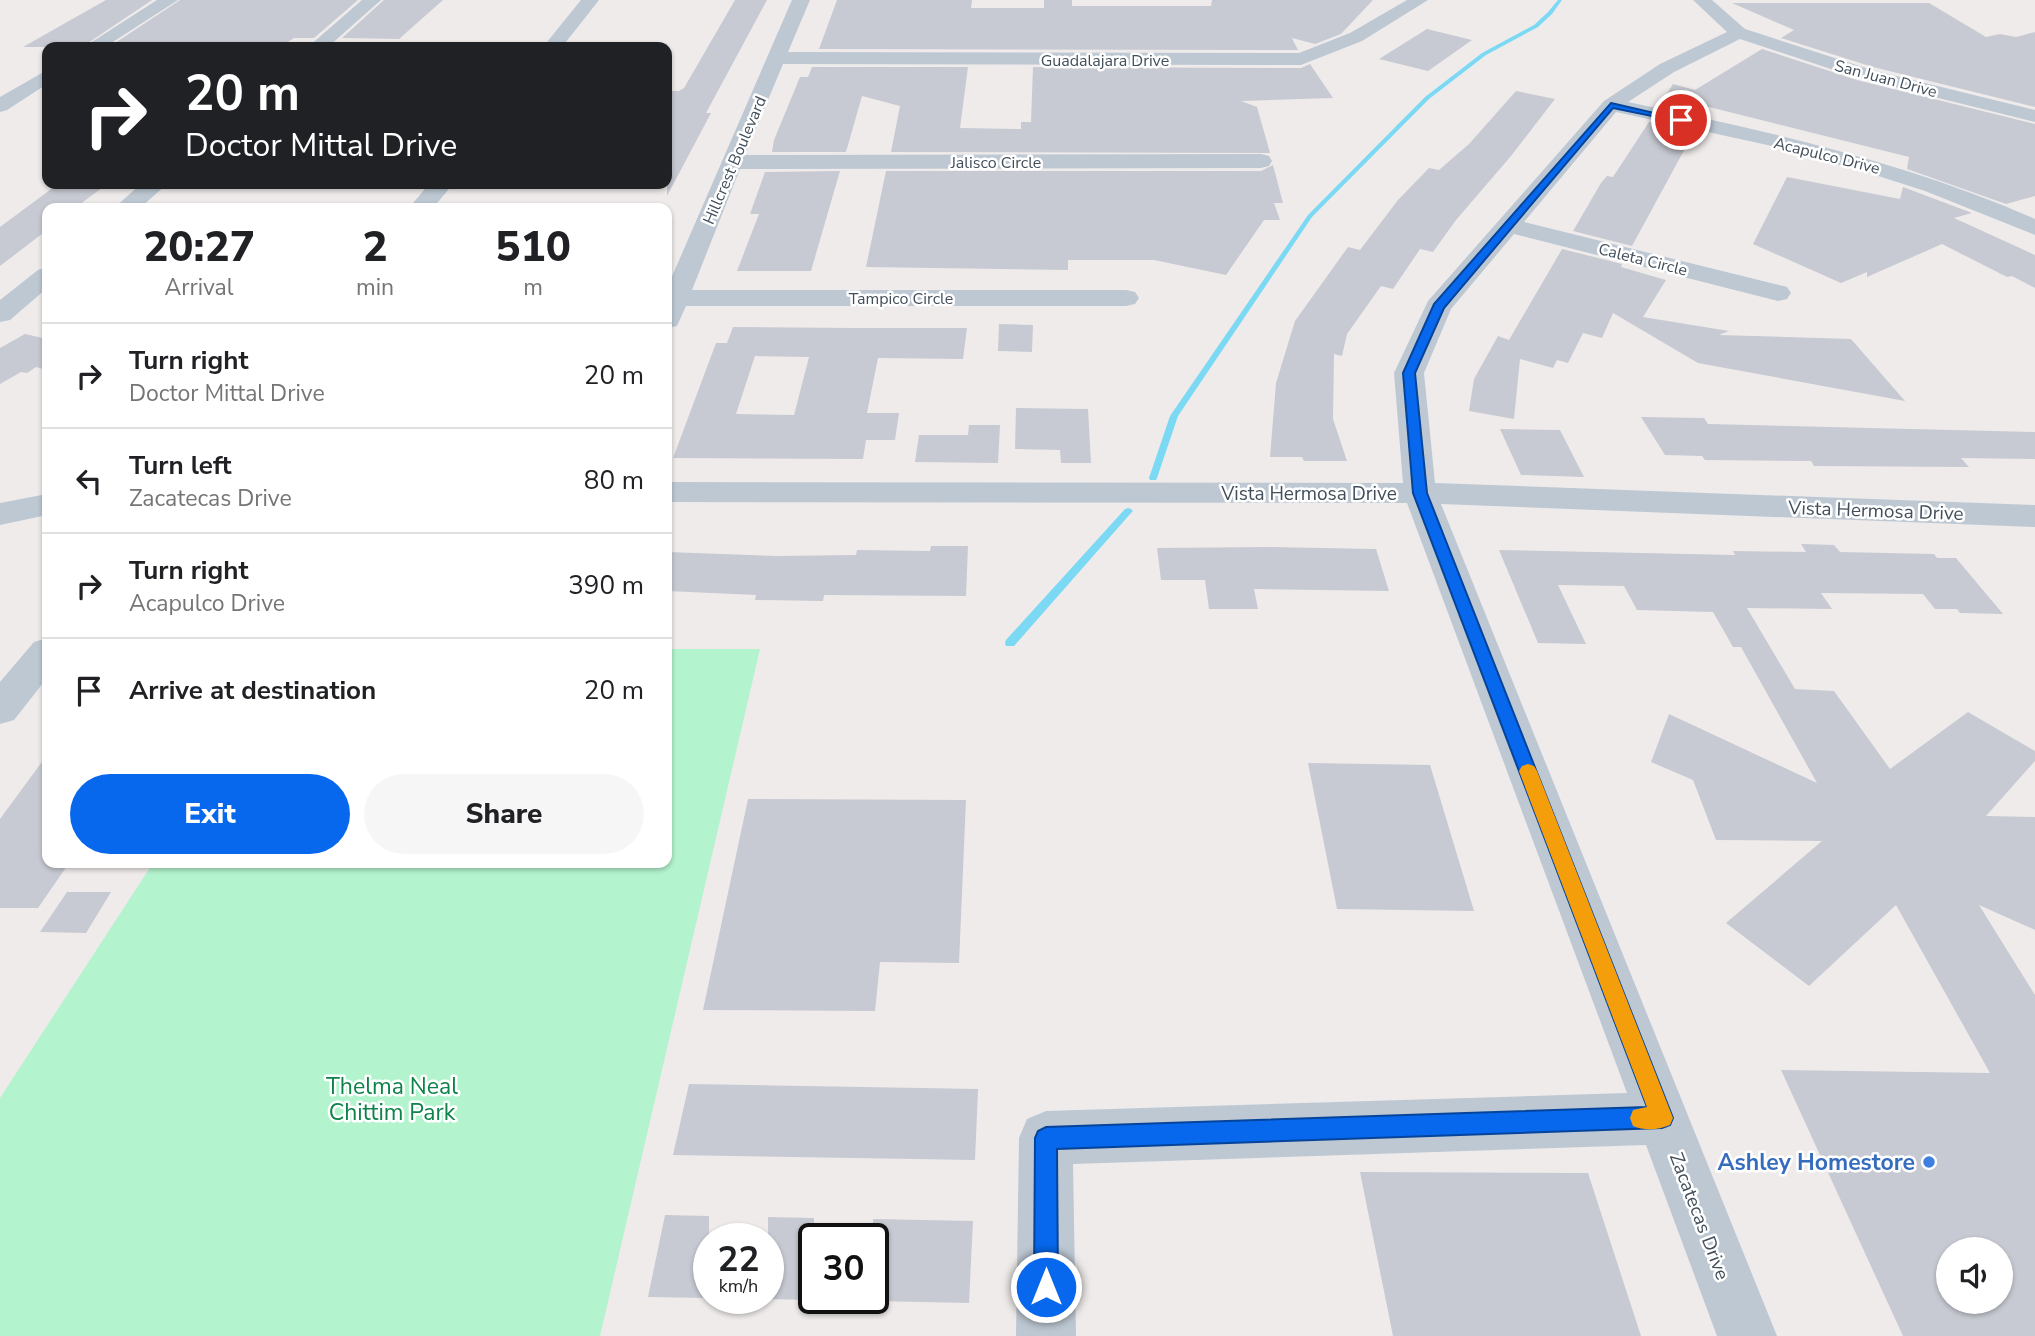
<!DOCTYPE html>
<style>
body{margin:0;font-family:"Nunito Sans",sans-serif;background:#f6f6f6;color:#202124;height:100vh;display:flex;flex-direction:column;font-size:26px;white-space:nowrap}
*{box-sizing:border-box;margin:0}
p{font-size:23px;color:#757577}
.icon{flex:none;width:38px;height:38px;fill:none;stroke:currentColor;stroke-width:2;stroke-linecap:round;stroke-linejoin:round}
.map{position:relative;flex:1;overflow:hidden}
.details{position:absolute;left:42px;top:203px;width:630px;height:665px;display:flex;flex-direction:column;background:#fff;border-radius:14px;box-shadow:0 2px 5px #0004}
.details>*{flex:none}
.hud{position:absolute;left:42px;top:42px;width:630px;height:147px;border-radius:14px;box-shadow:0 2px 5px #0004;background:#202124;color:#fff;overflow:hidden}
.tools{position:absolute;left:1936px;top:1237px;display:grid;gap:14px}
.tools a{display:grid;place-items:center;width:77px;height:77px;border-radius:50%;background:#fff;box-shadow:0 2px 5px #0004;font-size:35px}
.speed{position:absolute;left:693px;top:1223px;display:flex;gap:14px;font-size:35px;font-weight:700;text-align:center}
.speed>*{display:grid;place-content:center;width:91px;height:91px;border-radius:50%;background:#fff;box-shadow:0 2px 5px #0004;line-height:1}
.speed small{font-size:18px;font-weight:400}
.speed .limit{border:4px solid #111;border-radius:10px;background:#fff;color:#111}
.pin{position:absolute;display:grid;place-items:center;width:60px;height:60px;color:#fff;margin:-30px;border:4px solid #fff;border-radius:50%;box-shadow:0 2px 7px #0007}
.me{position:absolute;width:77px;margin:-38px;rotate:0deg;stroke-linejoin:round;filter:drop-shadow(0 0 5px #0008)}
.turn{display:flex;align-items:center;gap:24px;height:147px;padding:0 28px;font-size:32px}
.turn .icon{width:91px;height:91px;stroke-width:2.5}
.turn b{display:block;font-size:49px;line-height:60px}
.eta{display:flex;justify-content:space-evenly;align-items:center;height:119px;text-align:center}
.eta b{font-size:42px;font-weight:800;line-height:49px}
.button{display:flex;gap:14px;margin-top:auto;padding:14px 28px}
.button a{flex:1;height:80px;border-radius:42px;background:#0768ed;color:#fff;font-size:28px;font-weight:800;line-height:80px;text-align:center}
.button a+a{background:#f6f6f6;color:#202124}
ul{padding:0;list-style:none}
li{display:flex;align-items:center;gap:21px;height:105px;padding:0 28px;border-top:2px solid #e0e0e0}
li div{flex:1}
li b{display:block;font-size:26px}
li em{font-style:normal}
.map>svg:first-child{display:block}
</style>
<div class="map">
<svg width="2035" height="1336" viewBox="0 0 2035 1336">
<rect width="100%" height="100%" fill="#efebeb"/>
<path fill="#b3f3cd" d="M667,649H760L600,1336H0V1098L153,863H667Z"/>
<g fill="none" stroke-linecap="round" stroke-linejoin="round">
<g fill="#7cd9f4" fill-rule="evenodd">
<path d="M1558,0H1562L1552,14L1538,27L1486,55L1429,99L1312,217L1178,416L1157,478L1156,480H1150L1149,478L1170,416L1308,215L1425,97L1482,53L1534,25L1548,12Z"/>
<path d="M1128,508L1131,509L1133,511L1131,513L1014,646H1006L1005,643L1006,640L1125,509Z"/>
</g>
</g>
<g fill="#c7cad2" fill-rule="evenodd">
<path d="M106,0H152L82,47H23Z"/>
<path d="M180,0H358L314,38H294L280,47H109Z"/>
<path d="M384,0H443L399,39L342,38Z"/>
<path d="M735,0H767L706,113H711L667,196V91H679L684,88Z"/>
<path d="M837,0H972L971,8H1044V0H1072V6H1211L1212,0H1373L1341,34L1315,44L1292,38L1298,50L819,49Z"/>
<path d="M1732,3H1929L1986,37L2000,34L2016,37L2035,32V107L1873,67L1781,38L1794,30Z"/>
<path d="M1427,29L1472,40L1428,71L1379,59Z"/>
<path d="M1762,49L1857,80L2035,124V196L2006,204L1907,169L1909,157L1709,107L1704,116L1659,106L1673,84L1695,90Z"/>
<path d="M1310,64L1333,98L1241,101L1257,107L1270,153L891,152L900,106L862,96L846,152H772L774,140L800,77H808L812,67H968L960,128L1021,129V122H1031L1033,67L1301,68Z"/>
<path d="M1516,91L1555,99L1511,156L1456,220L1433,252L1420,249L1393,289L1381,286L1347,334L1342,356L1334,354L1333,419L1347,461H1304L1302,457H1270L1276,383L1295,321L1348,247L1360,250L1398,200L1429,168L1439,170L1469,144Z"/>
<path d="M1649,122L1694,132L1632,246L1573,231L1601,183L1607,176L1613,177Z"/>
<path d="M1273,165L1283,203H1274L1280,220H1264L1226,275L1154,260H1068V270L866,267L886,171H1261Z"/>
<path d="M840,171L811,271H737L759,214H750L765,172Z"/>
<path d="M1787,177L1900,199L1903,187L1972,213L1954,218L2035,255V288L2012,276L2007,277L1942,244L1867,277V272L1841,283L1753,244Z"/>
<path d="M58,184H107L75,208H47V230L0,266V227Z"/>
<path d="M1562,249L1622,264L1621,267L1666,280L1643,317L1729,331L1719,335L1851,339L1905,401L1698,363L1613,313L1602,338L1583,333L1568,363L1557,360L1553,368L1520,359L1514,419L1469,411L1474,379L1498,336L1509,340Z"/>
<path d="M999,324L1033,325L1032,352L998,351Z"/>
<path d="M733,327L857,328H967L963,359L878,358L867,413H899L895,440H866L863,459L673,458L716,343H727ZM755,356L809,357L794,415L736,414Z"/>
<path d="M25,334L47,339V370L36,367L27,373L21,372L0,384V348Z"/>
<path d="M1016,408L1088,409L1091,463H1061L1060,450L1015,449Z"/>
<path d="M1641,417L1704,418L1708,424L2035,432V459L1961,458L1969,467L1814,466L1811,461L1705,460L1702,456L1665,455Z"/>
<path d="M969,425H1000L998,463L915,462L919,435H968Z"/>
<path d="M1500,429L1560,430L1584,477L1521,475Z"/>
<path d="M1801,544L1834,545L1840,552L1934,554L1937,558H1956L2003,614L1960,613L1957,609H1935L1923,594L1821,593L1832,609L1747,608L1795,689L1834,691L1890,769L1968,712L2035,751V761L1986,816L2035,817V930L1979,905L2035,995V1336H1903L1781,1070L1990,1073L1896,905L1809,986L1726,923L1822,841L1716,840L1693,780L1651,762L1669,714L1817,783L1741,647H1733L1713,612L1637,610L1624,586L1558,585L1586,644L1538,643L1499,550L1735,555L1733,551L1806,552ZM1948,1250H2000V1302H1948Z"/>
<path d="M931,546H968L966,596L824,595L823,601L755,600L756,595L667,591V552L777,556L856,555L857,550L930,551Z"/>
<path d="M1269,547L1376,549L1389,591L1254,589L1258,609H1209L1205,580H1161L1157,548Z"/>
<path d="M47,755V863H69L38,908H0V819Z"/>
<path d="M1308,763L1430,765L1474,911L1337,909Z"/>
<path d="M748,799L966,800L959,963L880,962L875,1011L703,1010Z"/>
<path d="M67,892H111L86,933L40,932Z"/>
<path d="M689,1084L978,1089L975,1160L673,1155Z"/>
<path d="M1360,1172L1588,1173L1641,1336H1393Z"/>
<path d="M665,1215L709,1216V1298L648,1297Z"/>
<path d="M768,1217L814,1218V1300L768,1299Z"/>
<path d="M873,1219L973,1221L969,1303L873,1301Z"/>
</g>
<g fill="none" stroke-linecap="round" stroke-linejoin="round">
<g fill="#bdc8d3" fill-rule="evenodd">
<path d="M157,0H178L105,47H84Z"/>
<path d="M362,0H381L328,47H308Z"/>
<path d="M581,0H599L562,47H543Z"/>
<path d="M792,0H810L788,52L1299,53L1350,33L1407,0H1428L1362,41L1301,65L783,64L745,155L1261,154L1269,156L1272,161L1269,166L1261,168L740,169L692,290H1126L1135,292L1139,298L1135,304L1126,306H686L677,326L667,328V288Z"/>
<path d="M1693,0H1712L1745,29L1872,70L2035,110V122L1858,78L1740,39L1674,72L1628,102C1767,131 1905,162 2035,219V235L1925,191L1872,174L1772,146L1616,112L1524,222L1787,287L1791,293L1787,299L1778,301L1514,234L1451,309L1424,373L1435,483L2035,505V527L1441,504L1777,1336H1717L1646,1145L1073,1164L1076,1336H1016L1019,1138L1027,1119L1046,1111L1627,1093L1407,503L667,502V482L1403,483L1394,373L1428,301L1604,101L1660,64L1727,32Z"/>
<path d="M47,70V84L7,110L0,112V97Z"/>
<path d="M141,184H167L140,208H114Z"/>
<path d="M429,184H453L433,208H409Z"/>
<path d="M47,267V288L10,320L0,322V300L38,270Z"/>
<path d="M47,494V515L0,525V503Z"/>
<path d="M47,638V678L14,720L0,724V682L34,642Z"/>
</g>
</g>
<path fill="#0768ed" stroke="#05449a" stroke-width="2" d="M1611,103L1685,120L1681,122L1613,108L1444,308L1415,373L1427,493L1673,1118L1670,1125L1662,1128L1057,1149L1058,1287L1055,1295L1046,1299L1038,1295L1034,1287L1035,1138L1038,1131L1046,1127L1647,1107L1413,493L1403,373L1434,304Z"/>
<path fill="#f59e0b" d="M1528,764L1534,766L1537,771L1673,1118L1670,1125C1658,1130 1645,1131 1633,1126L1630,1118L1633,1110L1647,1107L1519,771L1522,766Z"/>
<circle fill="#3f7fe0" stroke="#fff" stroke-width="2.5" cx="1929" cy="1162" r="7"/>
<g text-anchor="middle" stroke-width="5" stroke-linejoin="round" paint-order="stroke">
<g font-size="16" fill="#424f5b" stroke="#fff">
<text x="1105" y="66">Guadalajara Drive</text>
<text transform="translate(1886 78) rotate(15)" y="6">San Juan Drive</text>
<text transform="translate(1827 155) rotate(14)" y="6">Acapulco Drive</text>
<text transform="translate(734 160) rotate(-67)" y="6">Hillcrest Boulevard</text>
<text x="996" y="168">Jalisco Circle</text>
<text transform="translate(1643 259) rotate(14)" y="6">Caleta Circle</text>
<text x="901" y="304">Tampico Circle</text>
</g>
<g font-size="19" fill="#424f5b" stroke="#fff">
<text x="1309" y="500">Vista Hermosa Drive</text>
<text transform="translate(1876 510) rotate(2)" y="7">Vista Hermosa Drive</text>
<text transform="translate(1700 1216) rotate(69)" y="7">Zacatecas Drive</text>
</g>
<g font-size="23" fill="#0d8249" stroke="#fff">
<text x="392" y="1094">Thelma Neal<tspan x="392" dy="26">Chittim Park</tspan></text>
</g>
<g font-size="23" font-weight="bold" fill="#366cbe" stroke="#fff" text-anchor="end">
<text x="1915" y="1170">Ashley Homestore</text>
</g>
</g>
</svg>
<div class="tools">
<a><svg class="icon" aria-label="sound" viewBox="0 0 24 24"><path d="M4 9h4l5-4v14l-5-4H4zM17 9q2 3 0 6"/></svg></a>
</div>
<div class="speed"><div>22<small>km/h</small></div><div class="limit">30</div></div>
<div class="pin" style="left:1681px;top:120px;background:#d93025"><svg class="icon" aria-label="arrive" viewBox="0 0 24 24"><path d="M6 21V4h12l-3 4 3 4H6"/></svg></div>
<svg class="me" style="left:1046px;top:1287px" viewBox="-20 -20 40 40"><circle r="17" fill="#0768ed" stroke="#fff" stroke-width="3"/><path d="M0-11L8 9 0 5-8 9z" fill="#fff"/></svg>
<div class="hud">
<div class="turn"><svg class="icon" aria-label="right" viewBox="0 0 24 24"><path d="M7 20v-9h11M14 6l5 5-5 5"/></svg><div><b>20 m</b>Doctor Mittal Drive</div></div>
</div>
<section class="details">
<div class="eta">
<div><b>20:27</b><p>Arrival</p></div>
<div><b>2</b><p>min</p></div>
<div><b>510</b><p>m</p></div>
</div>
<ul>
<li><svg class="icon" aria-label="right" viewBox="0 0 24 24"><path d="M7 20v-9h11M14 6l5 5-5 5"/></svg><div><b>Turn right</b><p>Doctor Mittal Drive</p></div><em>20 m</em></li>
<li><svg class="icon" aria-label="left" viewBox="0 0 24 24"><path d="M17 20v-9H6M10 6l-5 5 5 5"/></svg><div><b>Turn left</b><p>Zacatecas Drive</p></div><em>80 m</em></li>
<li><svg class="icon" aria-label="right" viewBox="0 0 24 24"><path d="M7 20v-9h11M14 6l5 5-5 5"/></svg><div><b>Turn right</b><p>Acapulco Drive</p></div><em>390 m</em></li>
<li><svg class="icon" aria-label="arrive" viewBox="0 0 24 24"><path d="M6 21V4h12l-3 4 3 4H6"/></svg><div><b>Arrive at destination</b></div><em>20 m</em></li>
</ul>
<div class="button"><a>Exit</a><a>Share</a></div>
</section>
</div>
